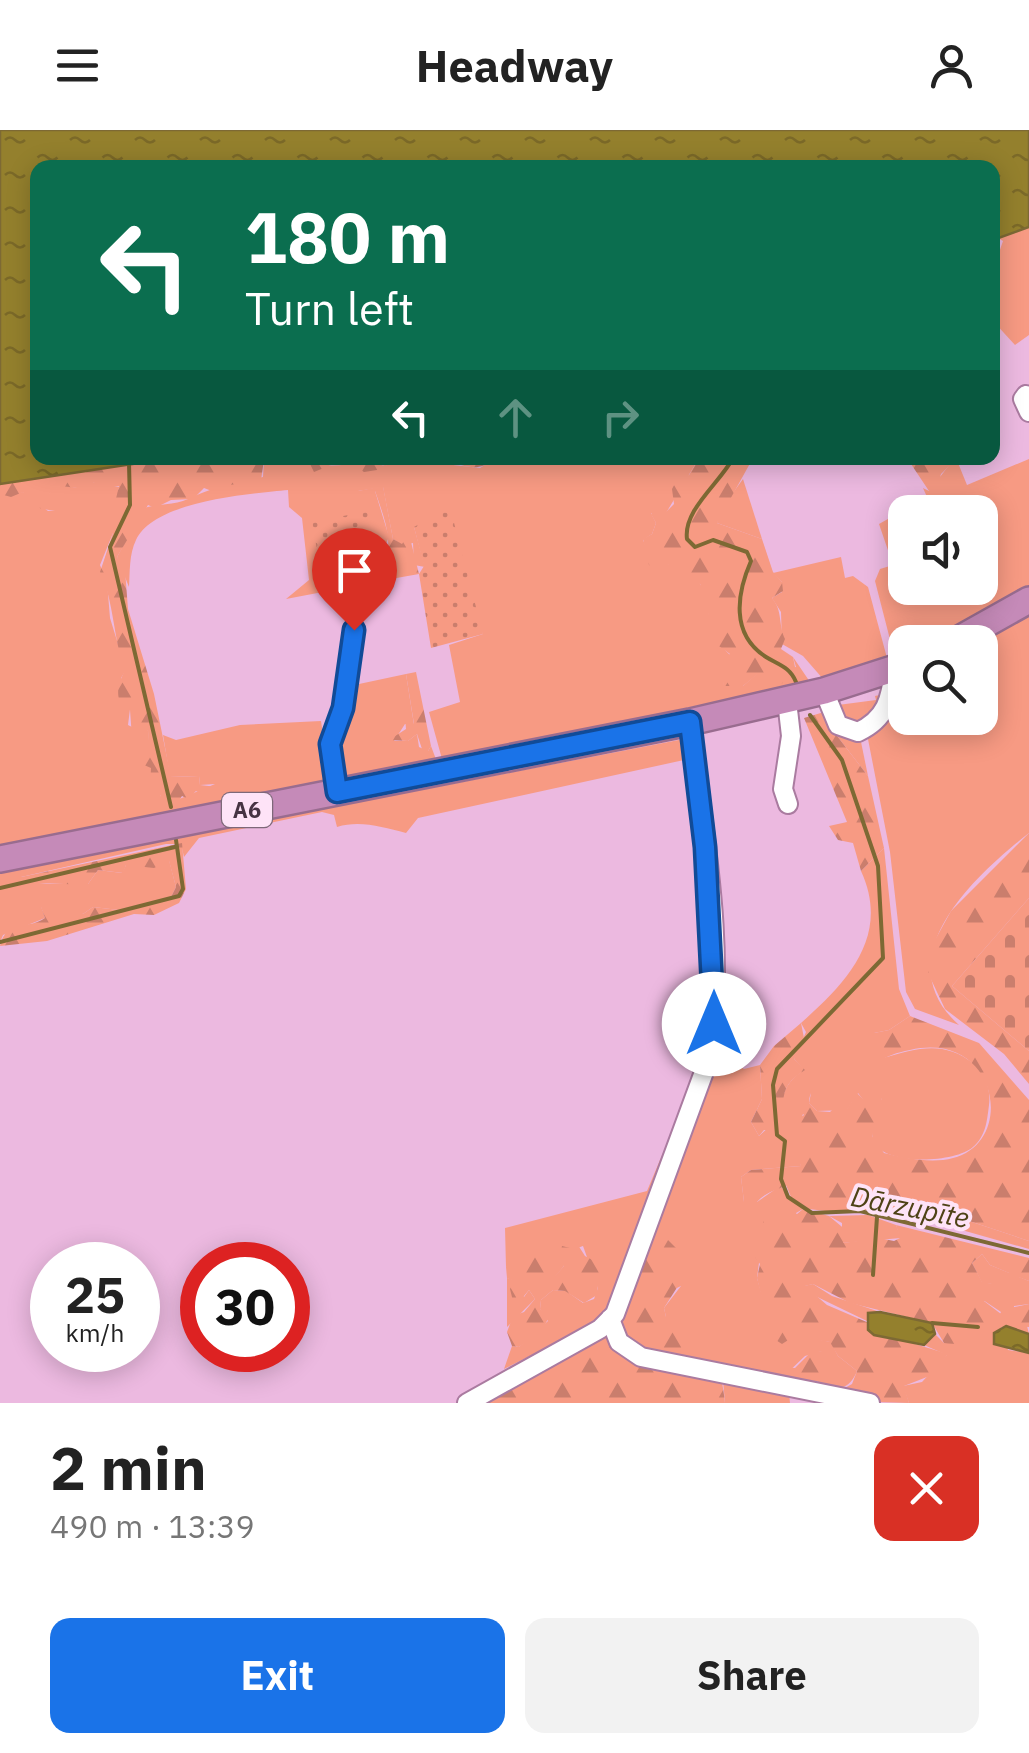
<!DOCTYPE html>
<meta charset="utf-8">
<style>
body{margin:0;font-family:"IBM Plex Sans",sans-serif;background:#f2f2f2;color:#222;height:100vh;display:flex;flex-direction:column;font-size:38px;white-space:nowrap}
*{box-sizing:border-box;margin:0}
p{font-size:32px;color:#767676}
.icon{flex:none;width:55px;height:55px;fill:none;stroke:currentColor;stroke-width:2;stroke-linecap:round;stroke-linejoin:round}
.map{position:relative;height:1273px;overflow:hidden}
.sheet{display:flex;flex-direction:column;background:#fff;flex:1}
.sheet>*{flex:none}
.hud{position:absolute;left:30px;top:30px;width:970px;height:305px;border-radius:20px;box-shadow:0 5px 25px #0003;background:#0b6e4f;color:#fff;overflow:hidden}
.fabs{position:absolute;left:888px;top:365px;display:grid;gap:20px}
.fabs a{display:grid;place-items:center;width:110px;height:110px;border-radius:20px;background:#fff;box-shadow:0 5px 25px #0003;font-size:50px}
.speed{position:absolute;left:30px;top:1112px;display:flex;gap:20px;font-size:50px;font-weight:700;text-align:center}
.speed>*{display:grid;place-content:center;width:130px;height:130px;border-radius:50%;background:#fff;box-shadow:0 5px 25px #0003;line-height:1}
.speed small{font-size:25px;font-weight:400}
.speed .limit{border:15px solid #d22;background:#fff;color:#111}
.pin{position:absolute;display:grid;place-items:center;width:85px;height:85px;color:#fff;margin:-102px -42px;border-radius:50% 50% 50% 0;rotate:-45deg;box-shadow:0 0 10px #0007}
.pin .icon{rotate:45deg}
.me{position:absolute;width:110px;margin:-55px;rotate:0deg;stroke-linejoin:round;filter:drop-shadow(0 0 8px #0008)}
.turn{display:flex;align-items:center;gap:35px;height:210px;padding:0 50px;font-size:45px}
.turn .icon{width:130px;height:130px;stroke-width:2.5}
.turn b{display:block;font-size:70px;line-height:85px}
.lanes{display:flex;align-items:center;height:95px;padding:0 50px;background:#0003;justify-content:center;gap:50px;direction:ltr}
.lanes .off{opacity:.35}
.round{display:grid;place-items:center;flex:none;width:105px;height:105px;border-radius:20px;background:#f2f2f2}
.overview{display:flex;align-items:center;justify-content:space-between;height:170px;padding:0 50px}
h1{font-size:60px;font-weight:700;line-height:75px}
.action{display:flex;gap:20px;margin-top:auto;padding:20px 50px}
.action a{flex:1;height:115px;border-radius:20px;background:#1a73e8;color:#fff;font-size:40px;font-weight:700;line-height:115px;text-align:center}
.action a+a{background:#f2f2f2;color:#222}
header{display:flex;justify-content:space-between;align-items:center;height:130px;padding:0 50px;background:#fff;font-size:45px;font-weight:700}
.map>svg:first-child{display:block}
</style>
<header><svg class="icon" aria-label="menu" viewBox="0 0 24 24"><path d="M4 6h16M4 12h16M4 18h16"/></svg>Headway<svg class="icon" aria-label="person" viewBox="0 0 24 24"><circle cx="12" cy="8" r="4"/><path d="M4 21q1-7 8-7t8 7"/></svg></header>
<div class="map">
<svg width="1029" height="1273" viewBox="0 0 1029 1273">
<defs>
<pattern id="forest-firs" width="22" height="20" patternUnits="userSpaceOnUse" patternTransform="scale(2.5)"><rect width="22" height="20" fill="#f79a83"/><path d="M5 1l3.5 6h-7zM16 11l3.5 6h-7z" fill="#ca7e6d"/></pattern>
<pattern id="cemetery-stones" width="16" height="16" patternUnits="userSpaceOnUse" patternTransform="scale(2.5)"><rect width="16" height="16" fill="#f79a83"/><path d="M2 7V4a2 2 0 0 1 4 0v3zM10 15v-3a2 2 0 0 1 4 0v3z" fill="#ca7e6d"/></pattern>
<pattern id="garden-dots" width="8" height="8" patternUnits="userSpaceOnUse" patternTransform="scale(2.5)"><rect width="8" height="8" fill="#f79a83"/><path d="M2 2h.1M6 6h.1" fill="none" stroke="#ca7e6d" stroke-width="1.8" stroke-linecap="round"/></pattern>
<pattern id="water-ripples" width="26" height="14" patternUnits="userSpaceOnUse" patternTransform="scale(2.5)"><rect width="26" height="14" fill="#94802d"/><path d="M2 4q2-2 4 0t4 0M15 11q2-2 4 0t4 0" fill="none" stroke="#7b6928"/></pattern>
</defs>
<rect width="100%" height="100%" fill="#ecb9e0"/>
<g fill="#f79a83" fill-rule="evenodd">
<path d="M1021,97H1029V205L1015,215L993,191V140L1003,111L998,108Z"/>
<path d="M277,328H307V333C332,340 361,330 386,336L391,328L480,338L495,328H699L666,383H651L656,393L652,404L643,410L651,428C667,434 689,440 700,454C713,471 702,500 730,525L723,556H743L758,543L796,537L793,527L810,552L442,629L429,582L460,572L449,515L483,504L414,397L425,437L414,435L413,413L402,415L393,409L383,357L358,361H375L389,407L386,414L391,449L286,469L309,450L302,388L289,377L288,360C248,364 154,371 136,410C129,424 130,442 129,457L117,427L144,378C156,374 175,375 188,369C212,357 236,353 263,347L264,330Z"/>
<path d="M948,328H956L967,355L1029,329V460L934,512H905V525H894L875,451L880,439L893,435L879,394L927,367L923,358L929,361L950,334ZM905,382H980V458H905Z"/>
<path d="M743,349L762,409L717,393L719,382Z"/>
<path d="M94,352L119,357L113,403L100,435L107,452L110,488L126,540L121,548L130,579L128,595L142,602L148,600L152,642L161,667L177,670L215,654L200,655L199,646L170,647L163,605L176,610L240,595L321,591L330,651L0,719V364L23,362L48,381L55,380L48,364L61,355L78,358Z"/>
<path d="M841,427L845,448L853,446L868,457L887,528L824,550L803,526L782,514L781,482L772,468L782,462V452L773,443Z"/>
<path d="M1029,484V703C973,747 885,829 959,895L915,879L906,862L890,722L867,604L905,557V588H980V515Z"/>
<path d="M406,544L414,595L405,594L394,611H408L417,604L419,617L428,621L431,616L437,632L341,649L337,607L344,603L343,594L359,554Z"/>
<path d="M884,564L877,584L849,598L838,575L876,570L875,566Z"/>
<path d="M834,602L860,607L868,646Z"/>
<path d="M684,609L690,640L684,630L418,688L406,703C382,697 360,690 337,697L334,685L322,682L199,708L184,727L181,714H166L21,747L33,754H88L98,740L122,743L126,735L169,730L176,757L171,767L119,780L93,777L83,784L48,774L34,778L41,776L45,788L3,805L0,812V738L333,670L343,675Z"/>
<path d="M884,718L899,859L910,886L889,900L874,903L883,928C916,919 943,909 974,934C986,944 991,961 989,975C987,991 986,1006 973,1017C955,1033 885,1036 874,1012C868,999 877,980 882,968L864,971L858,963L847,980L817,981L809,973L811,963L795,1005L801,1036L751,1040L741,1047L744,1072H757L780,1056L803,1079L763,1102L757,1148L772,1201L831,1212L838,1226L857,1241C849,1261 838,1259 817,1259L822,1221L805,1226L783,1247L720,1241L666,1187L664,1178L681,1156L624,1183L717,921L744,939L760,935L762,969L751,992L759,1006L781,986C781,964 786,952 804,940L794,929L806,902L801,893C847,852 891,806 861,741Z"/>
<path d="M683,975L611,1174L589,1196L504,1239L512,1216L519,1217L548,1191L540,1179L541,1170L553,1160L566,1161L583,1173L594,1169L598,1158L583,1116L561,1124L564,1136L554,1148L515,1134L506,1137L505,1098L647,1061Z"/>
<path d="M801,1044L826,1069L885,1063L917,1080L924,1076L1029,1111V1119L930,1091L859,1079L841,1083L809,1079L791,1067L786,1055Z"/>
<path d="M868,1085L896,1095L901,1108L842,1113V1093L829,1086Z"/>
<path d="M982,1124L990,1135L1029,1151V1174L1014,1176L1013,1196H1027L1029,1204L1001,1197L1008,1220L1029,1223V1273H909L903,1256L922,1252L947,1225L924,1215L935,1204L944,1213C967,1206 990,1205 1001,1182L983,1170L992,1154L982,1153L972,1133Z"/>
<path d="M507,1148L514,1150L524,1167L529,1160L535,1169L507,1197Z"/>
<path d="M813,1154L832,1166L880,1182L869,1184V1192L809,1163L804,1156Z"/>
<path d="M723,1250L789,1263L790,1273H725Z"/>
</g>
<g fill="url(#forest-firs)">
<path d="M172,328H277L264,330L261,350L230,355L217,363L204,358L193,369L171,370L155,378L148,375L117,427L125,440L128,479L154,564L171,647L199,646L200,655L217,657L204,665L196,661L188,669L182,666L175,677L159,681L156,669L161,666L150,659L151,638L144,635L149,627L148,600L140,610L132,608L130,580C112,572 118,554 125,540C113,509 114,470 100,442L113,403L108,382L114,377L119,356L100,358L94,352L82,365L77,358L61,356L49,364L59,373L55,380C42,381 27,375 23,362L11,367L0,364V354Z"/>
<path d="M307,328H391L386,337L381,334L377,340L364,342L357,337L351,341L336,333L314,342Z"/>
<path d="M395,328H495C474,348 457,329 434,331C417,331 412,330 395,328Z"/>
<path d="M699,328H753L717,393L762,409L773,442L782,452L783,461L772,468C783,481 778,494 785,509L781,519L793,527L797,547L778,555L767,544L759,543L743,556H723L724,528L730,524L709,509V485L696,464L701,455L667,434L663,440L649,435L643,409L652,404L656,393L651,384L656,378L666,382L674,374L672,359L678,348L689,345Z"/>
<path d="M907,328H948L951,334L941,344L937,359L929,361Z"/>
<path d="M383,356L393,409L402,414L409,404L419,444L391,449C388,437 389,423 388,409C387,393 380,376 375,361H358Z"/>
<path d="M416,542L431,616L428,621L423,622L417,604L408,611L389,610L406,599L405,587L414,594L406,544Z"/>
<path d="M824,582L834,602L868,646L884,718L861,741L853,713L838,710L829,696L847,692L804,588Z"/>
<path d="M1029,703V768L952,856L1029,921V954L1004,924L945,879L928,843L929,821L951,781Z"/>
<path d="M182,713L186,759L179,773L154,785L134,784L47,811L0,816C6,789 28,800 45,788L41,777L31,778L38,772L71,774L83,784L93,777L119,780L171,767L176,757L169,731L154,738L126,735L123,743L98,740L88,754C64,756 42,749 21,759L12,752L21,747Z"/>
<path d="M910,886L979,913L1029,970V1111L924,1076L917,1080L889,1071L884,1063L841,1083L831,1078L801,1045C791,1059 770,1057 757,1072H744L741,1047L751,1040L801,1036L791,1013L795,1005L788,995L804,985L796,976L798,965L810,960L809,973L817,981L830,982L837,975L847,979L857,963L864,970L870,962H879L882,968L872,1006L884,1023C904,1028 932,1034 953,1028C1017,1012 998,900 910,920C896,923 888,925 877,933L872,928L874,922L868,914L874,903L889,900Z"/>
<path d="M801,893L805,913L794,929L805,940C786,952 780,963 785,986L777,991V1001L764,1000L759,1006L751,992L762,969L760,935L774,916Z"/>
<path d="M780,1071L797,1084L803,1079L829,1086L847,1101L843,1113L879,1108L894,1111L900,1108L896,1095L1029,1128V1151L1018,1147L1012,1151L1009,1143L990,1135L982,1124L972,1133L982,1152L993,1154L990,1168L984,1171L1005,1187C978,1205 984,1218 944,1213L932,1193L850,1173L813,1154L805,1156L827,1175L869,1193V1200L948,1224L932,1245L904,1256L909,1273L878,1272L843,1259L852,1254L857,1241L838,1226L830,1212L793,1207L782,1214L771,1207L757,1148L760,1134L752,1123L753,1107L763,1102V1082Z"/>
<path d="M662,1104L692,1134L664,1178L666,1187L683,1186C710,1210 722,1237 725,1273H478L624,1183L649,1120Z"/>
<path d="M578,1115L585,1126L600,1134L597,1165L584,1173L565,1161L553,1160L541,1170L540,1179L549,1187L541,1202L519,1217L512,1216L507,1202L513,1186L524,1182L535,1169L529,1160L519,1172L513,1171L510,1159L514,1151L507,1148L506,1137L520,1124L532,1123L547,1133L544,1143L554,1147L564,1136L559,1130L562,1116L574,1119Z"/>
<path d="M1029,1174V1197L1013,1196L1007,1188L1010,1178Z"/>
<path d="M822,1221L833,1226L837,1235L830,1253L783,1247L785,1237L795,1238L811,1222Z"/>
</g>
<path fill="url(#cemetery-stones)" d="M1029,768V921L952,856Z"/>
<g fill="url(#garden-dots)">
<path d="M369,381L379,435L322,447L312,392Z"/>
<path d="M442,381L452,385L483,504L431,518L419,444L424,436L414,397Z"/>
</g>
<g fill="url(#water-ripples)" stroke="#7d6934" stroke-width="2.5">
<path d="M0,0H1029V97L993,110L992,38H38V328H172L0,354Z"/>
<path d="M880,1182L932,1193L935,1204L924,1215L874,1205L868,1200V1183Z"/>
<path d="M1006,1196L1029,1204V1223L994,1214V1203Z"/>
</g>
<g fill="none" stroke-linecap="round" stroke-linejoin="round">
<g stroke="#7d6934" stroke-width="4">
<path d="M733,328C720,353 683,380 687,409L695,417L713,410L747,422L751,431C737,463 730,504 766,527C779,535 790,537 796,552"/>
<path d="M129,333L130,375L110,417L171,677"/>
<path d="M810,585L842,630L878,736L883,828L777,939L773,955L777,1005L785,1011L781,1049L788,1067L812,1083L860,1081L1029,1123"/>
<path d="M0,758L175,717"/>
<path d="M0,812L179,766L183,759L176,710"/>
<path d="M873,1145L877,1087"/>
<path d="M932,1193L978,1197"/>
</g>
<defs>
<g id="minor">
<path d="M1026,265L1023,269L1029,282"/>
<path d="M824,561L838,595L858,602C886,589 891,569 894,540"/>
<path d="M787,571L791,606L783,659L788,674"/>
<path d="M337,662L330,613L343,578L354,500"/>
<path d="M610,1189L619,1212L641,1227L870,1273"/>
<path d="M467,1273L600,1199L615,1184L708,931C727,821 703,702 690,592"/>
</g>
<g id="highway">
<path d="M954,512L1029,470"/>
<path d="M0,729L690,592L824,561L905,535"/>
</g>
</defs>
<use href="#minor" stroke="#aa7ba0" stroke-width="22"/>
<use href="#highway" stroke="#996c8f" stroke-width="30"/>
<use href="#minor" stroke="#fff" stroke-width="18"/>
<use href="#highway" stroke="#c58ab8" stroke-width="25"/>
</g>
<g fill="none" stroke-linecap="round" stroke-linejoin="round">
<defs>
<path id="route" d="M354,500L343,578L330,614L337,662L690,592L705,717L714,894"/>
</defs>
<use href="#route" stroke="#114b97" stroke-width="25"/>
<use href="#route" stroke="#1a73e8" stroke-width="18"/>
</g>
<g text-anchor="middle" stroke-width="8" stroke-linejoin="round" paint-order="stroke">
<rect fill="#fee3f7" stroke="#7e6879" stroke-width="2.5" x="222" y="663" width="50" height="34" rx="8"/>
<g font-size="22" font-weight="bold" fill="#473343">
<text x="247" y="688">A6</text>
</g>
<g font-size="28" font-style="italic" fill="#4e4216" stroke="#fee3f7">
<text transform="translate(910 1077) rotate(11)" y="10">Dārzupīte</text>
</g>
</g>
</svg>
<div class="fabs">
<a><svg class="icon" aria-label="sound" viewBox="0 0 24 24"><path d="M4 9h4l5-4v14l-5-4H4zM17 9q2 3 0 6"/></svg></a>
<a><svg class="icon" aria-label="search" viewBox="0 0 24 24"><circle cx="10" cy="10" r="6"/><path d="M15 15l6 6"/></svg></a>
</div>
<div class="speed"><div>25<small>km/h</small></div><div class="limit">30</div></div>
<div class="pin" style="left:354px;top:500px;background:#d93025"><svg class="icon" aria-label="arrive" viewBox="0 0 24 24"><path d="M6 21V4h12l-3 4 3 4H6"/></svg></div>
<svg class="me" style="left:714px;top:894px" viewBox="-20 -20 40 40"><circle r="19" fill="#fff"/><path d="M0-13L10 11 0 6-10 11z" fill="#1a73e8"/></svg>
<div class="hud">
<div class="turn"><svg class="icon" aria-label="left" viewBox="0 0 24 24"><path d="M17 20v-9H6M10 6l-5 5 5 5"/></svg><div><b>180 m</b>Turn left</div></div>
<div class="lanes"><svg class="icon" aria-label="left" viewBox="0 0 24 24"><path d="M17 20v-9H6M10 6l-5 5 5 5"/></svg><svg class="icon off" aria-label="ahead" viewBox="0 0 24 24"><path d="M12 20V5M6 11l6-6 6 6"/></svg><svg class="icon off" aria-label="right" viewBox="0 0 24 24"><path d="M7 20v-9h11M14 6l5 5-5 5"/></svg></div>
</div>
</div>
<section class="sheet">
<div class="overview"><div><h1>2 min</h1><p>490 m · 13:39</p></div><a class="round" style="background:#d93025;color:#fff"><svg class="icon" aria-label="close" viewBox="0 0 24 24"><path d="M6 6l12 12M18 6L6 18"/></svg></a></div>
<div class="action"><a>Exit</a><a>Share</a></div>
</section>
